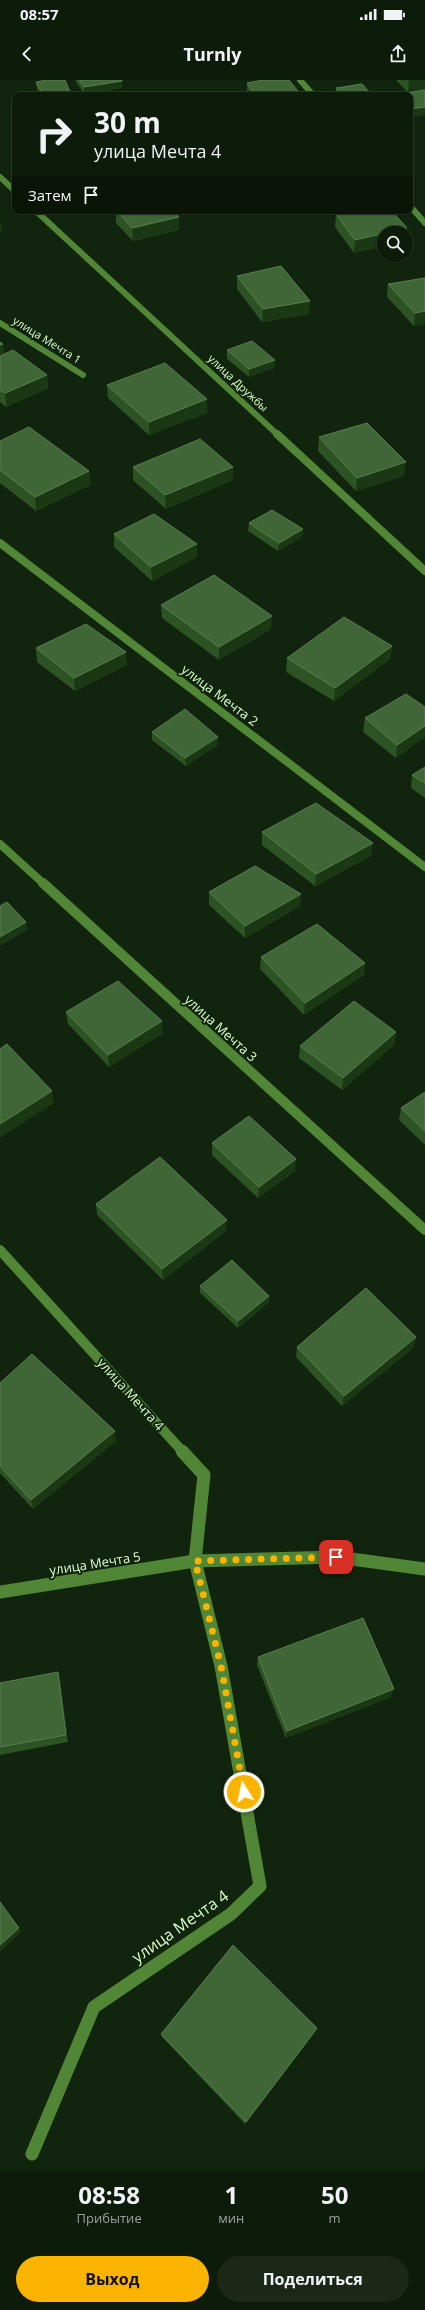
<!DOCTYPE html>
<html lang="ru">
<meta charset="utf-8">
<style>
body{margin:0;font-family:"Open Sans",sans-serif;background:#1b2818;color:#f1f3f6;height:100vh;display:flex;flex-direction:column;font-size:15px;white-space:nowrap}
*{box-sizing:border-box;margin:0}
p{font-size:13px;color:#9aa19c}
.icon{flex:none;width:22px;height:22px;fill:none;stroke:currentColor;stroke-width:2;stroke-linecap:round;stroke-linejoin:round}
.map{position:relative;height:2090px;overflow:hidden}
.side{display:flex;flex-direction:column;background:#0d1b0a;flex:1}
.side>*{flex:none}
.banner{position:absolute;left:12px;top:12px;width:401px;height:122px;border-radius:8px;box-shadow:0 1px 3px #0004,0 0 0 1px #2d392b;background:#0d1b0a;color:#f1f3f6;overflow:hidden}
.fabs{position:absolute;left:377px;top:146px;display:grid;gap:8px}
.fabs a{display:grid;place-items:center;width:36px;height:36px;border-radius:50%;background:#0d1b0a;box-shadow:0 1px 3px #0004,0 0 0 1px #2d392b;font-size:20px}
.pin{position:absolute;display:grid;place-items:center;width:34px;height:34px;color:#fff;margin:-17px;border-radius:8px;box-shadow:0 2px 6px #0006}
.me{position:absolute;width:44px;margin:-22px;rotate:350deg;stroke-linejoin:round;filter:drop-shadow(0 0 3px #0008)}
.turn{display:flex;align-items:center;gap:14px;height:84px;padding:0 16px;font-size:18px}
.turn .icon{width:52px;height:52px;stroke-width:2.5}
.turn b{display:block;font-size:28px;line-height:34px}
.then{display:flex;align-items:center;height:38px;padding:0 16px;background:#0003;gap:8px;font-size:15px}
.eta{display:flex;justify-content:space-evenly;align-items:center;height:68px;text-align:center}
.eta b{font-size:24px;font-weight:700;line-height:28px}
.action{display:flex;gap:8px;margin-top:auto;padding:8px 16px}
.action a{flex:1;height:46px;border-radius:24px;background:#fab400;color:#111;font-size:16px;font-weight:700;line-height:46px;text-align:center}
.action a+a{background:#1b2818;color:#f1f3f6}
.status{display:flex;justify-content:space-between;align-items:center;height:28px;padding:0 20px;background:#0d1b0a;direction:ltr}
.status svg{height:11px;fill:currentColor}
header{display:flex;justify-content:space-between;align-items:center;height:52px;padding:0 16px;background:#0d1b0a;font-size:18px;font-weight:700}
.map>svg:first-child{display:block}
</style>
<div class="status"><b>08:57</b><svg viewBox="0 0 49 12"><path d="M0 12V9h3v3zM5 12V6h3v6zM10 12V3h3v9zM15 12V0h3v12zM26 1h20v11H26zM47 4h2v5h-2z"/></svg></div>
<header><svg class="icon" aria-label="back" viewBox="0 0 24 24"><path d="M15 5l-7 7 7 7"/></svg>Turnly<svg class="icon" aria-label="share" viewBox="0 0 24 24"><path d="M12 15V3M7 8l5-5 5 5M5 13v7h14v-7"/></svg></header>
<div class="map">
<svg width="425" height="2090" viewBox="0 0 425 2090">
<rect width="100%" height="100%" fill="#11240d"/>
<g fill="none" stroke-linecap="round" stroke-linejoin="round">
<g stroke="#508635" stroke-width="6">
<path d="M300,0L313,15"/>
<path d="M0,97L15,111"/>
<path d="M410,126L425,143"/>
<path d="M36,131L278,355"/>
<path d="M0,243L83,295"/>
</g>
<g stroke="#508635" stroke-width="8">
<path d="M277,354L425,491"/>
<path d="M0,463L425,787"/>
<path d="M0,764L44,804"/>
</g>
<g stroke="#508635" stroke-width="10">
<path d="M43,803L425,1150"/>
<path d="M0,1170L183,1372"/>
</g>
<g stroke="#508635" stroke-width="13">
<path d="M0,1512L195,1481L337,1477L425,1489"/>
<path d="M32,2074L94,1927L231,1834L260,1806L221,1586L195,1481L204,1395L182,1371"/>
</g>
</g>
<g fill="#2d5324">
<path d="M75,0H122V8L84,14Z"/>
<path d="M396,0H425L408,13Z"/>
<path d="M36,2L70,12V15H40L37,9Z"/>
<path d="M247,3L301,15H247Z"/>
<path d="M336,8L370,13V15H336Z"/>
<path d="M116,131H173L179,137V150L133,161L116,143Z"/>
<path d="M347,131H392L407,148L406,161V153H384V166L354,173L335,147L336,134Z"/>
<path d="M237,196L309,234L262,242L237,209Z"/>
<path d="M425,198L414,246L387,217L388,204Z"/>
<path d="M0,262L4,274L47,295L48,308L6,327L0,322Z"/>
<path d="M227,270L275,280L274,288L249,297L227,279Z"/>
<path d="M107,305L207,333L149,355L108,318Z"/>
<path d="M319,357L404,396L356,411L318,371Z"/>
<path d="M0,361L89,391L90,405L36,431L0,403Z"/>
<path d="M133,387H233V400L166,429L133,400Z"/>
<path d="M249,443L303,449L302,457L278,471L248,451Z"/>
<path d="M114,454L197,464V477L152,501L114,467Z"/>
<path d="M161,525L271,549L219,580L162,538Z"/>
<path d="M392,566L390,579L334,621L286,592L287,578Z"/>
<path d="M36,568L127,585L75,611L37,582Z"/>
<path d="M425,627V657L396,678L363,652L365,638Z"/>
<path d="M152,652L218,665L186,686L152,660Z"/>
<path d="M425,687V718L411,708L412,695Z"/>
<path d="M262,752L371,776L315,806L262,765Z"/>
<path d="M209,812L300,826L245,858L209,825Z"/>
<path d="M261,877L365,883L364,895L304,935L260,889Z"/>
<path d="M66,932L163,953L109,987L68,944Z"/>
<path d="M396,952L394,965L342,1010L299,978L300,966Z"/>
<path d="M425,1012V1065L399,1040L401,1028Z"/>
<path d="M212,1063L295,1091L258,1118L212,1075Z"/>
<path d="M96,1124L226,1151L163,1200L97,1135Z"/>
<path d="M200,1206L269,1222L238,1248L200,1213Z"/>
<path d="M416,1257L413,1268L342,1326L296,1277L297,1267Z"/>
<path d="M0,1303L116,1361L33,1429L0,1393Z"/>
<path d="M258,1577L391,1617L286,1658L257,1585Z"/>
<path d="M58,1592L60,1600L68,1662L0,1675V1603Z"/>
<path d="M316,1951L245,2044L162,1957L161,1954Z"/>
</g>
<g fill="#1a3813">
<path d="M409,0H425V10L408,13Z"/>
<path d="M122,1V8L84,14V7Z"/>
<path d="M70,12V15H49Z"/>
<path d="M370,13V15H358Z"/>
<path d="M425,27V35L410,37V29Z"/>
<path d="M179,137V150L133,161L132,148Z"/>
<path d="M0,143H1L2,151L0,152Z"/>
<path d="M407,148L406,161V153H385Z"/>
<path d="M384,153V166L354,173L355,160Z"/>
<path d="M310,221L309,234L262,242L263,229Z"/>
<path d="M425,231V244L414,246L415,233Z"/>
<path d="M3,264L5,277L0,279V265Z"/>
<path d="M275,280L274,288L249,297V289Z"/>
<path d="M47,295L48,308L6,327L5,313Z"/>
<path d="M207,319V333L149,355V342Z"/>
<path d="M406,382L404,396L356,411L357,398Z"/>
<path d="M233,387V400L166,429L165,415Z"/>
<path d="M89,391L90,405L36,431L35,417Z"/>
<path d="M303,449L302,457L278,471L279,463Z"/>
<path d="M197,464V477L152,501L151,487Z"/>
<path d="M272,536L271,549L219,580V567Z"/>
<path d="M392,566L390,579L334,621L335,608Z"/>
<path d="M126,572L127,585L75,611L74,598Z"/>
<path d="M425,646V657L396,678L397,665Z"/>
<path d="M218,657V665L186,686L185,678Z"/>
<path d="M373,763L371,776L315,806L316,794Z"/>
<path d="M301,814L300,826L245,858V846Z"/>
<path d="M26,842L27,850L0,866V857Z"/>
<path d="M365,883L364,895L304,935L305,923Z"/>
<path d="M162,941L163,953L109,987L108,975Z"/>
<path d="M396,952L394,965L342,1010L343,998Z"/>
<path d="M52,1011L54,1023L0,1058V1044Z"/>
<path d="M296,1079L295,1091L258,1118L259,1107Z"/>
<path d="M227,1140L226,1151L163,1200L162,1189Z"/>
<path d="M269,1216V1222L238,1248V1241Z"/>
<path d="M416,1257L413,1268L342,1326L344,1316Z"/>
<path d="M115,1351L116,1361L33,1429L31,1420Z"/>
<path d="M58,1592L60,1600L68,1662L66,1655Z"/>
<path d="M394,1609L391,1617L286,1658L287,1651Z"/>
<path d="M19,1848L21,1852L0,1872V1865Z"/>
<path d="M317,1948L316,1951L245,2044L246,2042Z"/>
</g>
<g fill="#406536" stroke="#587e4e">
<path d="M47,0H65L70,12L49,15H43L36,2Z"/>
<path d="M79,0H122V1L84,7Z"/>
<path d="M263,0H289L301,15H255L247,3Z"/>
<path d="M362,4L370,13L358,15H342L336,8Z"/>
<path d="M425,10V27L410,29V15H400V14Z"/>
<path d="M117,131H173L179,137L132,148Z"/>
<path d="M347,131H392L407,148L355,160L336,134Z"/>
<path d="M281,186L310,221L263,229L237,196Z"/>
<path d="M425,198V231L415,233L388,204Z"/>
<path d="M252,261L275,280L249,289L227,270Z"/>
<path d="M0,262L3,264L0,265Z"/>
<path d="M13,270L47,295L5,313L0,310V276Z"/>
<path d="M165,283L207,319L149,342L107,305Z"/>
<path d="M367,343L406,382L357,398L319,357Z"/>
<path d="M29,347L89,391L35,417L0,390V361Z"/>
<path d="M200,359L233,387L165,415L133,387Z"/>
<path d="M272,430L303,449L279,463L249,443Z"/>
<path d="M154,434L197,464L151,487L114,454Z"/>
<path d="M214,495L272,536L219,567L161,525Z"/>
<path d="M344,537L392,566L335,608L287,578Z"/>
<path d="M86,544L126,572L74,598L36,568Z"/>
<path d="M406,614L425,627V646L397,665L365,638Z"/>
<path d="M185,629L218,657L185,678L152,652Z"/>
<path d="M425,687V703L412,695Z"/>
<path d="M316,723L373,763L316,794L262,752Z"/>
<path d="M255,786L301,814L245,846L209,812Z"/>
<path d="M7,822L26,842L0,857V826Z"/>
<path d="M317,844L365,883L305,923L261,877Z"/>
<path d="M118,901L162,941L108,975L66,932Z"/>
<path d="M354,921L396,952L343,998L300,966Z"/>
<path d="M7,964L52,1011L0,1044V969Z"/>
<path d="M425,1012V1051L401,1028Z"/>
<path d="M249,1036L296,1079L259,1107L212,1063Z"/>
<path d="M160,1077L227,1140L162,1189L96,1124Z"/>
<path d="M232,1180L269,1216L238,1241L200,1206Z"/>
<path d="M366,1208L416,1257L344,1316L297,1267Z"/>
<path d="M32,1274L115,1351L31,1420L0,1386V1303Z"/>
<path d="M363,1538L394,1609L287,1651L258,1577Z"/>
<path d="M58,1592L66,1655L0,1667V1603Z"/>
<path d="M0,1822L19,1848L0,1865Z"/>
<path d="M233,1865L317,1948L246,2042L161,1954Z"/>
</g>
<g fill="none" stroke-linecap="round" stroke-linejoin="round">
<path stroke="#fab400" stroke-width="7" stroke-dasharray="0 12.6" d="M244,1712L221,1586L195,1481L336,1477"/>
</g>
<g text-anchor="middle" stroke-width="4" stroke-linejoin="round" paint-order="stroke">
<g font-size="11" fill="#dcffcf" stroke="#11240d">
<text transform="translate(47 260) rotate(32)" y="4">улица Мечта 1</text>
<text transform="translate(238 303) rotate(43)" y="4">улица Дружбы</text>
</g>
<g font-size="13" fill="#dcffcf" stroke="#11240d">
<text transform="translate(220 615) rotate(37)" y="5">улица Мечта 2</text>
<text transform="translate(221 948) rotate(42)" y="5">улица Мечта 3</text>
<text transform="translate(131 1314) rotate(48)" y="5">улица Мечта 4</text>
<text transform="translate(95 1483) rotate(-9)" y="5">улица Мечта 5</text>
</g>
<g font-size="16" fill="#dcffcf" stroke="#11240d">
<text transform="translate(180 1846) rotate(-35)" y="6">улица Мечта 4</text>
</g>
</g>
</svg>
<div class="fabs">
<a><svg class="icon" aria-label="search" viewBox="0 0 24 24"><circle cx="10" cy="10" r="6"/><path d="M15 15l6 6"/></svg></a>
</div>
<div class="pin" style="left:336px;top:1477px;background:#d93025"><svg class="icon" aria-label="arrive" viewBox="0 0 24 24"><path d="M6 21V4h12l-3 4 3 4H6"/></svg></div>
<svg class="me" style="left:244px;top:1712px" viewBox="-20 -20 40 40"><circle r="17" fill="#fab400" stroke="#fff" stroke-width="3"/><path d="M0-11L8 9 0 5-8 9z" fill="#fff"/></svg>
<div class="banner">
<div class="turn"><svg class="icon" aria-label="right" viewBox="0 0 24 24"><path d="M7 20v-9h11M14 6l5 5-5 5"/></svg><div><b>30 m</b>улица Мечта 4</div></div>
<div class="then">Затем<svg class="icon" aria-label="arrive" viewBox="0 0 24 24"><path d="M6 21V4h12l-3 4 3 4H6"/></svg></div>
</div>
</div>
<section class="side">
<div class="eta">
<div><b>08:58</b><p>Прибытие</p></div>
<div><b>1</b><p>мин</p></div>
<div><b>50</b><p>m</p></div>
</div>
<div class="action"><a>Выход</a><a>Поделиться</a></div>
</section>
